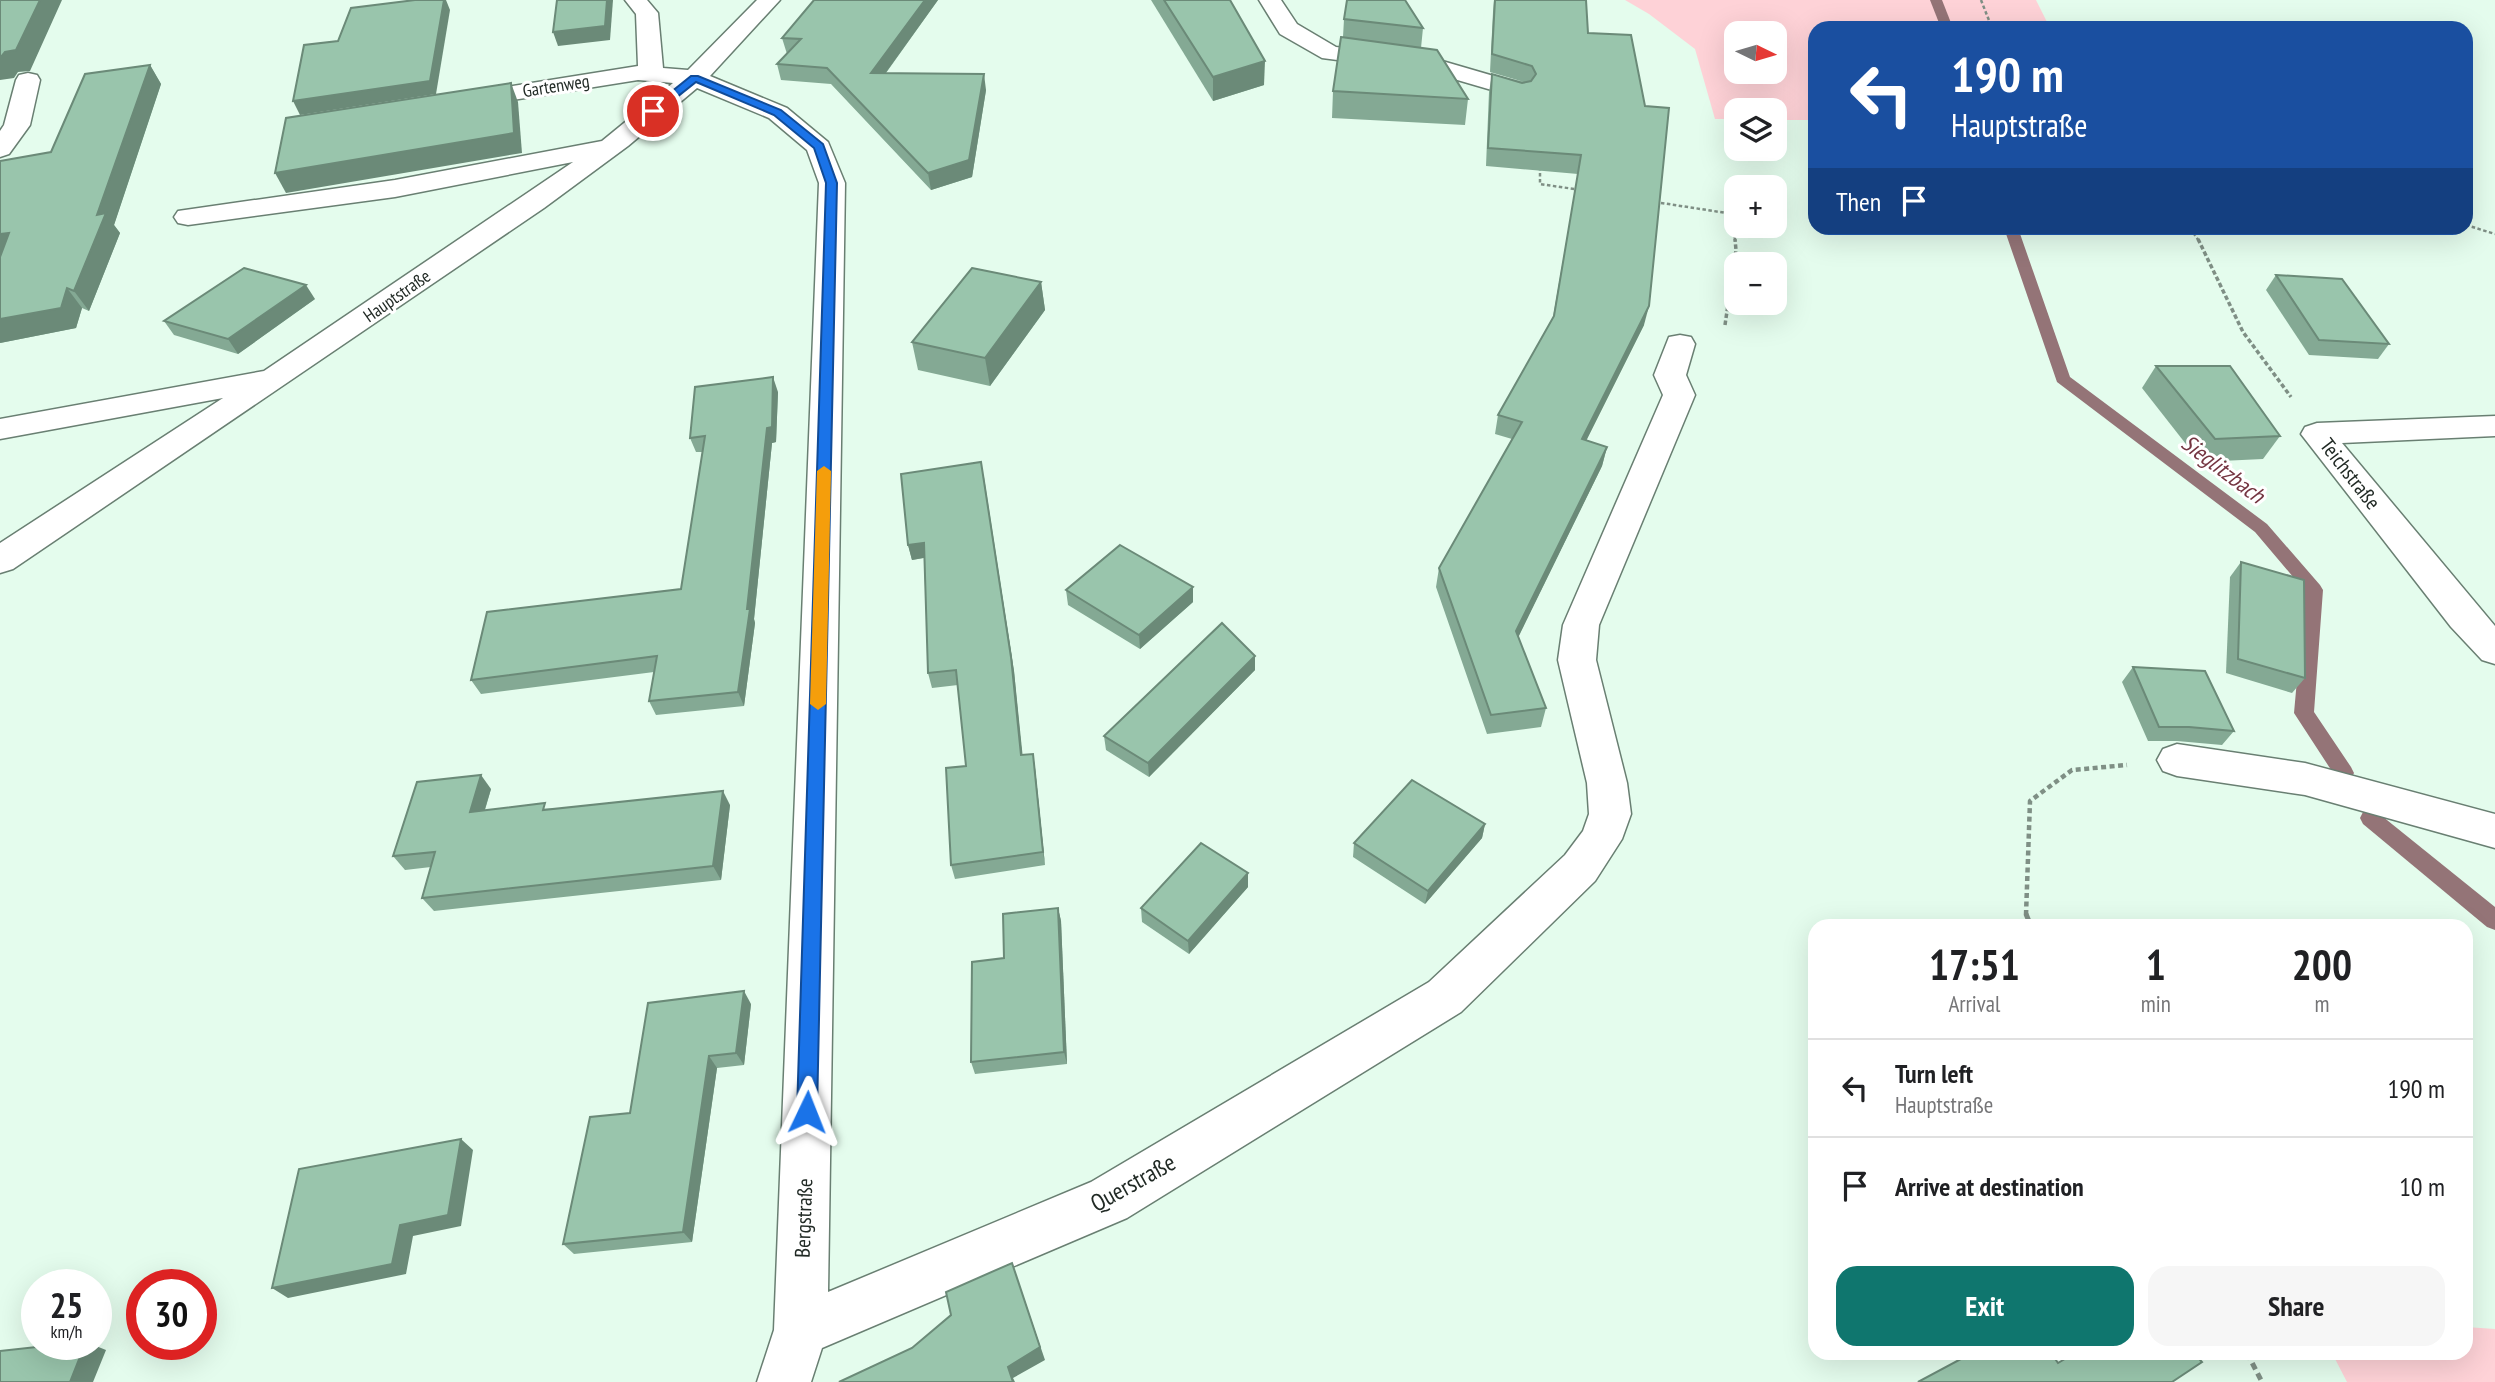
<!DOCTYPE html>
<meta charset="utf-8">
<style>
body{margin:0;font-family:"PT Sans Narrow",sans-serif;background:#f6f6f6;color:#202124;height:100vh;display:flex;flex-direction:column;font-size:26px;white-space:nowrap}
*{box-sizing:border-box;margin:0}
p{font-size:23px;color:#757577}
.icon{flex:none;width:38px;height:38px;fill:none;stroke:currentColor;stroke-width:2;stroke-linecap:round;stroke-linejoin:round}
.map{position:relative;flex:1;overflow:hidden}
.details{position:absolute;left:1808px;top:919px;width:665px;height:441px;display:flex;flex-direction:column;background:#fff;border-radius:21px;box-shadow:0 7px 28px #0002}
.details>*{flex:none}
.banner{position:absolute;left:1808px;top:21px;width:665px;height:214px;border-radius:21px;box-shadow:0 7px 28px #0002;background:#1a4fa0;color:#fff;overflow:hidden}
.needle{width:46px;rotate:95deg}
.controls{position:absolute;left:1724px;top:21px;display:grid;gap:14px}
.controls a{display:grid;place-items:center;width:63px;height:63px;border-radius:14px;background:#fff;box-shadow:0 7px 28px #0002;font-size:35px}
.speed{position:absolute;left:21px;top:1269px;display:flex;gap:14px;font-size:35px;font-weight:700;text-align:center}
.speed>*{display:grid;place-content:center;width:91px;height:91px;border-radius:50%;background:#fff;box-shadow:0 7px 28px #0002;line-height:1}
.speed small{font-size:18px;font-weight:400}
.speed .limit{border:10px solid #d22;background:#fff;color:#111}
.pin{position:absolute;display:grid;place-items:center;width:60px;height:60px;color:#fff;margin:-30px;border:4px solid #fff;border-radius:50%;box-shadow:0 2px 7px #0007}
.me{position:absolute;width:77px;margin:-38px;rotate:2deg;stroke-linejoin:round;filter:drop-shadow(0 0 5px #0008)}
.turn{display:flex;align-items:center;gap:24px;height:147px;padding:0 28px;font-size:32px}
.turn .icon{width:91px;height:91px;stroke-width:2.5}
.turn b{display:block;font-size:49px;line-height:60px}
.then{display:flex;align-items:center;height:66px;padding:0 28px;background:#0003;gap:14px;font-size:26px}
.eta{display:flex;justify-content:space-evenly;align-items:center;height:119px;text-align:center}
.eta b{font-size:42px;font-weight:800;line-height:49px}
.primary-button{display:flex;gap:14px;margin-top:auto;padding:14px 28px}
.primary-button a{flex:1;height:80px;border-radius:21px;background:#0f766e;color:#fff;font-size:28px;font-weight:800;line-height:80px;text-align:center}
.primary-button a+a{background:#f6f6f6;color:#202124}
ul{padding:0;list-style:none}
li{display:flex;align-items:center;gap:21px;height:98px;padding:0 28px;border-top:2px solid #e0e0e0}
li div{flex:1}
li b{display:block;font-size:26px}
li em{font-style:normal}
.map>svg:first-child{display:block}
</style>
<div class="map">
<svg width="2495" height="1382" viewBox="0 0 2495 1382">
<rect width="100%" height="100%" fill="#e4fced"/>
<g fill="#fed2d7" fill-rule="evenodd">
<path d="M1625,0H2036L2050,28H1815V120H1775L1774,110H1736V119H1715L1695,49L1649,14ZM1736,33H1774V72H1736Z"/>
<path d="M2466,1327L2495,1329V1382H2347L2332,1353H2466Z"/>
</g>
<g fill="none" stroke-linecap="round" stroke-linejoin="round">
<g fill="#947477" fill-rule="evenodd">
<path d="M1930,0H1942L1953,28H1941Z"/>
<path d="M2004,228H2018L2070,377L2267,524L2320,585L2323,590L2314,712L2351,767L2354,773L2351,779L2344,781L2337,779L2294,713L2305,591L2255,532L2057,382Z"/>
<path d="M2370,809L2377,812L2495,907V930L2487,927L2363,824L2360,818L2363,812Z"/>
</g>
<defs>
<g id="minor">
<path d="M625,0H647L658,13L663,68L688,70L757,0H780L710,76L787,108L828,142L845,183L828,1292L1091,1182L1429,982L1565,855L1583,831L1589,814L1587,783L1558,660L1563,625L1663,395L1654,375L1669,337L1680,335L1691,337L1695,344L1686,375L1695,395L1599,625L1596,660L1627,783L1631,814L1622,839L1595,881L1461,1012L1127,1218L822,1348L811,1382H757L774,1330L819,183L807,150L769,118L697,88L628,146L544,208L69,531L13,569L0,573V543L223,398L0,439V419L264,371L573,162L395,197L188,225L178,223L174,217L178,211L395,180L602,141L673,83L638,80L462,108L453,106L450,101L453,96L462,94L638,66L636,14Z"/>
<path d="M1259,0H1281L1297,24L1336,47L1432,58L1528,86L1531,91L1528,96L1519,98L1430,72L1322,58L1280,34Z"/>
<path d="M28,73L37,75L40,80L30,125L9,154L0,157V131L4,125L16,80L19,75Z"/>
<path d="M2495,416V436L2342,443L2495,626V664L2482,660L2451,627L2301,434L2305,427L2317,423Z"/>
<path d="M2177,744L2305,763L2495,814V848L2305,795L2177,776L2163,771L2157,760L2163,749Z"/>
</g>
</defs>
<use href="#minor" stroke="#697f72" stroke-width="3"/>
<g stroke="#7f8f85" stroke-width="2.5" stroke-dasharray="3.5 2.5" stroke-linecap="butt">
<path d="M1981,0L1992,28"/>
<path d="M1540,167V184L1581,190"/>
<path d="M1655,202L1733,214L1735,241"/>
<path d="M2466,225L2495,234"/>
<path d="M2190,228L2199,241"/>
</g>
<g stroke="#7f8f85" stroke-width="3.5" stroke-dasharray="4.5 2.5" stroke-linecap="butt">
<path d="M2198,239L2243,332L2291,397"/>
<path d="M1725,325L1736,250L1735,239"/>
</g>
<path stroke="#7f8f85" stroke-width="4.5" stroke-dasharray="5 3.5" stroke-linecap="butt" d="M2026,915L2030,801L2072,770L2127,765"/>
<g stroke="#7f8f85" stroke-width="5" stroke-dasharray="7 4.5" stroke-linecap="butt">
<path d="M2026,914L2031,926"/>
<path d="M2247,1353L2262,1382"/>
</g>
<use href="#minor" fill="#fff" fill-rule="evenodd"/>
</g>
<g fill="#84a994">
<path d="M814,0H938L886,73L986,90L972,177L931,190L831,84L781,80L777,64L787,54L782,38Z"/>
<path d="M1151,0H1230L1264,85L1213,101Z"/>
<path d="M1494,0L1588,33L1644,325L1586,441L1607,447L1602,466L1518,637L1546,708L1541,727L1487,734L1436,587L1439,568L1512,439L1495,434L1498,415L1553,317L1578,174L1486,166L1489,92L1492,74L1524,82L1490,72L1493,12Z"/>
<path d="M1344,19L1423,28L1421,48L1468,99L1465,125L1332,118L1333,91L1343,37Z"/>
<path d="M150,65L161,84L114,225L120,233L89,311L82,308L76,328L0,343Z"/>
<path d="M2276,275L2389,344L2378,359L2309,355L2266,290Z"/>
<path d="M1041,282L1045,310L990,386L918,370L912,342Z"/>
<path d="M315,299L238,354L174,335L164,321Z"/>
<path d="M2156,366L2280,436L2263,459L2200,462L2142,388Z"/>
<path d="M778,392L776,442L772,443L754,619L755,623L744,706L656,715L649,701L654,672L481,694L471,680L681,589L703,452H696L690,438Z"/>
<path d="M984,477L1014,671L1022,755L1033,754L1035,768L1045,865L955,879L951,865L966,766L958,685L932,688L928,673L924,558L912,560L908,545Z"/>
<path d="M2241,562L2305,678L2292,693L2226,673L2230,577Z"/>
<path d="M1193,587V602L1140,649L1068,605L1066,590Z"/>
<path d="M1255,656V670L1149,777L1106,750L1104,736Z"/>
<path d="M2133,667L2234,731L2222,745L2177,741H2148L2122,682Z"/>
<path d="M491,789L485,810L730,805L721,880L434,911L422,898L431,867L405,870L393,856Z"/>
<path d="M1485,824L1482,838L1425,904L1353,857L1354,843Z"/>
<path d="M1248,887L1189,954L1142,922L1141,908Z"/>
<path d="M1058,908L1061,921L1067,1064L975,1074L971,1062L1004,958Z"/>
<path d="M751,1004L744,1065L717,1068L692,1242L574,1254L563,1244L630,1113Z"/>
</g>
<g fill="#6b8a78">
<path d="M40,0H62L30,71L18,72L14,78L0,80V58Z"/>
<path d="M444,0H446L450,10L436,94L300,115L293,101Z"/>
<path d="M607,0H613L610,40L558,46L553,32Z"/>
<path d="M925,0H938L874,89L871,73Z"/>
<path d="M1265,61L1264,85L1213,101V77Z"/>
<path d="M150,65L161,84L114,225L120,233L89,311L74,291L97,215Z"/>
<path d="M984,74L986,90L972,177L931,190L928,173Z"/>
<path d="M511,83L518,102L522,153L286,193L275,173Z"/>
<path d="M9,233L0,257V234Z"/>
<path d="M1041,282L1045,310L990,386L985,358Z"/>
<path d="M306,285L315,299L238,354L228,339Z"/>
<path d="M67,288L82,308L76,328L0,343V319Z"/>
<path d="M1649,306L1644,325L1577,459L1582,439Z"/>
<path d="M773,377L778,392L776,442L772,443L754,619L755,623L744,706L738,692Z"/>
<path d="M1607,447L1602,466L1512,650L1516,631Z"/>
<path d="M981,462L1014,671L1024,769L1021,755Z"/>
<path d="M924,543L928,557L912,560L908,545Z"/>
<path d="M1193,587V602L1140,649L1139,635Z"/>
<path d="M1255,656V670L1149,777L1148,763Z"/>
<path d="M1033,754L1035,768L1045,865L1043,852Z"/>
<path d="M481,775L491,789L480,825L470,812Z"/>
<path d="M723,791L730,805L721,880L713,866Z"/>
<path d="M1485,824L1482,838L1425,904L1428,891Z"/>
<path d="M1248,873V887L1189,954L1188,941Z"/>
<path d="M1058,908L1061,921L1067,1064L1064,1052Z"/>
<path d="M744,991L751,1004L744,1065L736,1053Z"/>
<path d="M709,1056L717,1068L692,1242L683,1232Z"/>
<path d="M461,1139L473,1150L461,1226L413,1236L406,1274L288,1298L272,1288L400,1225Z"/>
<path d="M1012,1263L1045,1360L1013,1378L1015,1382H1013L1008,1367Z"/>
<path d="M85,1344H91L106,1350L93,1382H70Z"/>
</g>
<g fill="#99c5ac" stroke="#6b8a78" stroke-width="2">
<path d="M0,0H40L16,50L5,52L0,58Z"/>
<path d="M415,0H444L430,81L293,101L304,45L338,41L351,8Z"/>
<path d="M557,0H607L605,26L553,32Z"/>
<path d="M814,0H925L871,73L984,74L969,160L928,173L827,68L777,64L801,39L782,38Z"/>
<path d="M1164,0H1230L1265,61L1213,77Z"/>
<path d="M1347,0H1405L1423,28L1344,19Z"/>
<path d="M1495,0H1586L1588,33L1631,35L1645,106L1669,108L1649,306L1582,439L1607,447L1516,631L1546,708L1491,715L1439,568L1522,422L1498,415L1554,316L1581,155L1488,148L1492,74L1522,83L1531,81L1536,74L1532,66L1492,54Z"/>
<path d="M1341,37L1437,50L1468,99L1333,91Z"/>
<path d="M150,65L97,215L106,213L74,291L67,288L61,308L0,319V257L9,233L0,234V161L51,152L85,74Z"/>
<path d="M511,83L514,133L275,173L286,118Z"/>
<path d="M244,268L306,285L228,339L164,321Z"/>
<path d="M972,268L1041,282L985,358L912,342Z"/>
<path d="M2276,275L2342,279L2389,344L2319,340Z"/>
<path d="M2156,366H2230L2280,436L2215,439Z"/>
<path d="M773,377L772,427L767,428L747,609H750L738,692L649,701L657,656L471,680L487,612L681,589L705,436L690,438L695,387Z"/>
<path d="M981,462L1011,657L1021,755L1033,754L1043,852L951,865L946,768L966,766L956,670L928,673L924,543L908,545L901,474Z"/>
<path d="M1120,545L1193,587L1139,635L1066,590Z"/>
<path d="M2241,562L2304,580L2305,678L2238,659Z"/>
<path d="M1222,623L1255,656L1148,763L1104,736Z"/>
<path d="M2133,667L2205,671L2234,731L2189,727H2159Z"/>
<path d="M481,775L470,812L545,803L543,810L723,791L713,866L422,898L435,852L393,856L417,782Z"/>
<path d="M1412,780L1485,824L1428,891L1354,843Z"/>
<path d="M1201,843L1248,873L1188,941L1141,908Z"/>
<path d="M1058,908L1064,1052L971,1062L972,962L1004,958L1003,914Z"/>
<path d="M744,991L736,1053L709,1056L683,1232L563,1244L590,1117L630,1113L648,1003Z"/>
<path d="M461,1139L448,1215L400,1225L392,1264L272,1288L299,1169Z"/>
<path d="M1012,1263L1040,1347L1008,1367L1013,1382H839L912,1348L951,1315L946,1292Z"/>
<path d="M64,1344H85L70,1382H0V1351Z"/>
<path d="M1972,1353H2051L2058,1363L2075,1353H2194L2202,1362L2172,1382H1918Z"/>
</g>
<path fill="#1a73e8" stroke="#114b97" stroke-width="2" d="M691,76H698L781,110L823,144L837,183L817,1112L814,1118L807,1121L800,1118L797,1112L826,183L814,148L774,115L696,82L657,113H650V109Z"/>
<path fill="#f59e0b" d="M824,466L831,471L826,704L818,710L810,704L817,471Z"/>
<g text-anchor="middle" stroke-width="6" stroke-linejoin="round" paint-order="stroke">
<g font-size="18" fill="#212a25" stroke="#fff">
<text transform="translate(556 86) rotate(-9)" y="6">Gartenweg</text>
<text transform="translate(397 296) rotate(-35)" y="6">Hauptstraße</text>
</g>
<g font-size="21" fill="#212a25" stroke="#fff">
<text transform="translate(2350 474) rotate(52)" y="7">Teichstraße</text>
<text transform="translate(804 1218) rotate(-88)" y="7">Bergstraße</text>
</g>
<g font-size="23" font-style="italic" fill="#743541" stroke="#fff">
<text transform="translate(2223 469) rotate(37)" y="8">Sieglitzbach</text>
</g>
<g font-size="24" fill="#212a25" stroke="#fff">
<text transform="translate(1133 1183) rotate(-29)" y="8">Querstraße</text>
</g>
</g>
</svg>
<div class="controls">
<a><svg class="needle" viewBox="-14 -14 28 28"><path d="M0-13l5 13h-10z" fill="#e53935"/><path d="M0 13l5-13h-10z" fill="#757577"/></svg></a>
<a><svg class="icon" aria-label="layers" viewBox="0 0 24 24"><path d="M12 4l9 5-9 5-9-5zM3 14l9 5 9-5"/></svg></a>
<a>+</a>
<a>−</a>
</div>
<div class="speed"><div>25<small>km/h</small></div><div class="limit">30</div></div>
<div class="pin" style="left:653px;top:111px;background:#d93025"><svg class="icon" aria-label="arrive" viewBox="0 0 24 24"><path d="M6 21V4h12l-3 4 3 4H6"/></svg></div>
<svg class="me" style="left:807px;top:1112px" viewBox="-20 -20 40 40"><path d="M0-17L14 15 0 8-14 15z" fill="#1a73e8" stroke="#fff" stroke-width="4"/></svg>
<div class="banner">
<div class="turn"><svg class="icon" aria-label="left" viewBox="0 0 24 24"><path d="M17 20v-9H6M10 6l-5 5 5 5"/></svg><div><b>190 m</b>Hauptstraße</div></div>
<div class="then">Then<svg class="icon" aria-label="arrive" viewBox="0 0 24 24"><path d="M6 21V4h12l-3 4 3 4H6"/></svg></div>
</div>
<section class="details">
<div class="eta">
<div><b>17:51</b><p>Arrival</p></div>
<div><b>1</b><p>min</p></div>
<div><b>200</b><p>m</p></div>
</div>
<ul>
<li><svg class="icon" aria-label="left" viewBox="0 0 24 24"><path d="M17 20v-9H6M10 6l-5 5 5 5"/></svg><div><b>Turn left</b><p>Hauptstraße</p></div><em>190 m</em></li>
<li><svg class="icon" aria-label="arrive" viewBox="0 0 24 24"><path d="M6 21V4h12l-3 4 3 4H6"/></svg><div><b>Arrive at destination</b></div><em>10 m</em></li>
</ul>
<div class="primary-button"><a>Exit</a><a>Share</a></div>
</section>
</div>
